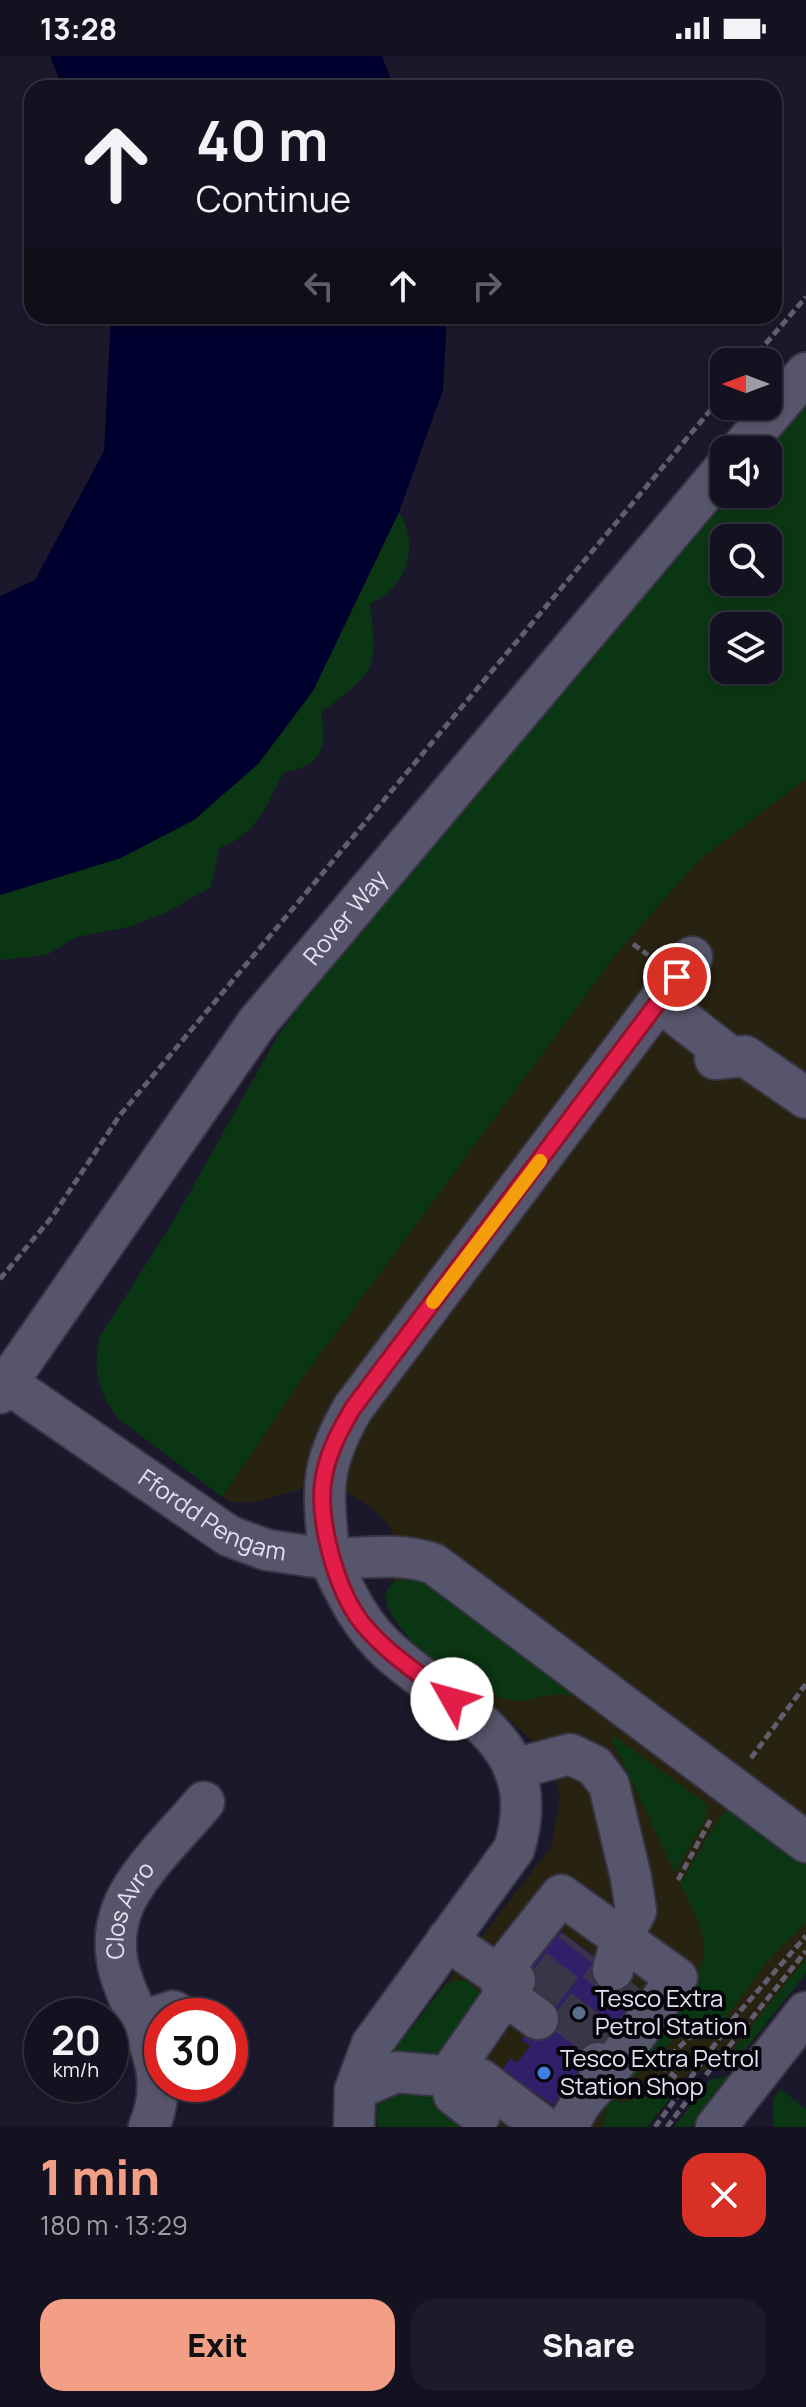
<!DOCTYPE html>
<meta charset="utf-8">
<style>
body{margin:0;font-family:Manrope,sans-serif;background:#1d1b29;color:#f1f3f6;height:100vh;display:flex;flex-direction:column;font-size:30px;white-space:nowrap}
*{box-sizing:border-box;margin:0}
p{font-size:26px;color:#9d9ea5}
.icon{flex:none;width:44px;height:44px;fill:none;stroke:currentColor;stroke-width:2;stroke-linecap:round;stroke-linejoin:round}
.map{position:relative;height:2071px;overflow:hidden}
.details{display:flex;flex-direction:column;background:#141220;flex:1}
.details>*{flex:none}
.guide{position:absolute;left:24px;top:24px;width:758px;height:244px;border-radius:24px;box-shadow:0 2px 6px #0004,0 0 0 2px #33323e;background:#141220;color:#f1f3f6;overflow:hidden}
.needle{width:52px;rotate:270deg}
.buttons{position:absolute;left:710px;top:292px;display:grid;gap:16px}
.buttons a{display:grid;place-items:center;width:72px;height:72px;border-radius:16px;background:#141220;box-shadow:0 2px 6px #0004,0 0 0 2px #33323e;font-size:40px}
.speed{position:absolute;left:24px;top:1942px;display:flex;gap:16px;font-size:40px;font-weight:700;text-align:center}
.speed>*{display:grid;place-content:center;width:104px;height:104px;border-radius:50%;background:#141220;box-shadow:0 2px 6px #0004,0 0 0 2px #33323e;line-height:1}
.speed small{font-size:20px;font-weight:400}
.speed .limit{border:12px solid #d22;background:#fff;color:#111}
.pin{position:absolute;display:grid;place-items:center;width:68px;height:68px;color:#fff;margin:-34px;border:4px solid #fff;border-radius:50%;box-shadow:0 2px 8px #0007}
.me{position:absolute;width:88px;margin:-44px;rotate:308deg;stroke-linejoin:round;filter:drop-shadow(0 0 6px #0008)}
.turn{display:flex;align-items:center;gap:28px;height:168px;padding:0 40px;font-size:36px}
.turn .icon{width:104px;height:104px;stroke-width:2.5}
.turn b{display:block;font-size:56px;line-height:68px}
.lanes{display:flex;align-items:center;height:76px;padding:0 40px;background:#0003;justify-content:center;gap:40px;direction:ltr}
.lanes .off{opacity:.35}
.round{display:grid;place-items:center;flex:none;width:84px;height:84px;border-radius:24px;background:#1d1b29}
.head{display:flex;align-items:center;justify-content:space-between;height:136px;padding:0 40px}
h1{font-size:48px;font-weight:800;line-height:60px;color:#f39f85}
.action{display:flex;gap:16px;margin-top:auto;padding:16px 40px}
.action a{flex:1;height:92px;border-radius:24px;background:#f39f85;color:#111;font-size:32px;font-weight:800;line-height:92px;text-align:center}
.action a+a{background:#1d1b29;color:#f1f3f6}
.status{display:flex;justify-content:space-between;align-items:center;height:56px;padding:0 40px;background:#141220;direction:ltr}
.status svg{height:22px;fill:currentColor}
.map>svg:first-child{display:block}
</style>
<div class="status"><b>13:28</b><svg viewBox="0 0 49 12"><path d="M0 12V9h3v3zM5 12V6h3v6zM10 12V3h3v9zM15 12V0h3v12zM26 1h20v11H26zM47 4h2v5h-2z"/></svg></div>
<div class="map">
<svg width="806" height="2071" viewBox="0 0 806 2071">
<rect width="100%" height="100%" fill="#1b182b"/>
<path fill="#282211" d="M806,723V1917L733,2009L689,2017L647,2071H385L382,2044L393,1996L551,1791L560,1743L555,1718L542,1694L510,1664L435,1608L397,1567L388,1542L397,1513L394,1481L388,1468L370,1451L345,1435L308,1431L250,1447L232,1446L222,1441L301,1324L617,897L699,804Z"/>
<g fill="#0b3613" fill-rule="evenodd">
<path d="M806,347V723L699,804L617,897L301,1324L222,1441L119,1363C98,1338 92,1312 100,1280L173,1166L277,981L314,929L636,545L731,438H768L767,394ZM724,482H768V526H724ZM724,570H768V614H724Z"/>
<path d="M399,456C420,490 407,531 370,548C378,616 375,616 321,656C328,691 322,710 284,716C266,749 258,778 219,792L211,831L167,856L129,871L76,881L47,899L0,904V839L121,802L313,635Z"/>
<path d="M409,1521H418L575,1634L572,1639C550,1637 537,1643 517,1645C494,1646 473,1624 457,1612L451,1619C436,1609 367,1551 391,1529C395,1525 404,1523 409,1521Z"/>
<path d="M615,1681L708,1749L706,1761L675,1817L612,1683Z"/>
<path d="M730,1751L806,1807V1867L767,1905L721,1969L704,1961L693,1965L628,2027L618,2028C640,1999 700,1931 704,1899C707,1875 690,1849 680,1828L719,1762Z"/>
<path d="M806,1902V1917L733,2009L718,2012Z"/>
<path d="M457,1924L466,1925L486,1942L447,2000L394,2002L393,1996L446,1928Z"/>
<path d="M734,2019L691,2071H674L710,2024Z"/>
<path d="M668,2020L676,2026L677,2033L647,2071H602L609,2041L621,2047L636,2042Z"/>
<path d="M780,2033L806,2053V2071H773V2044Z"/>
<path d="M388,2035L436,2039L468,2071H377L376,2054Z"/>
</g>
<g fill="#00002e">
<path d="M50,0H382L394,32H63Z"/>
<path d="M111,260H447L443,334L399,456L313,635L259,707L194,764L121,802L0,839V540L35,524L104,395Z"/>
</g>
<path fill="#321f69" d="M553,1870L644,1936L582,2028L573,2021L553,2049L516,2024L512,2030L497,2020L511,2002L517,2007L530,1990L522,1984L550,1948L512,1922Z"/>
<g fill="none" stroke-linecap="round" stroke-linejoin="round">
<g stroke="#393648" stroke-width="40" stroke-dasharray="40 20" stroke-linecap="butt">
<path d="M538,1941L578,1889"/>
<path d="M563,1981L613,1914"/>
<path d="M592,2003L644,1936"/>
</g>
<defs>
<g id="minor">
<path d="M740,394L806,317"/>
<path d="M692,901L353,1352C317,1415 324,1434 329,1503C365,1502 401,1496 434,1508L806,1786"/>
<path d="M660,946L728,999"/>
<path d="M715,1003L745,1000L806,1042"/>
<path id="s1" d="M7,1327L229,1480L267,1494L329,1503C346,1537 360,1569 389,1595C454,1654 548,1683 514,1793L372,1988L355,2034L354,2071"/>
<path id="s2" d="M0,1337L257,967L724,413"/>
<path d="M514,1713L570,1698L595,1710L609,1729L631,1822L636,1855L621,1883L613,1914"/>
<path d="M447,1884L498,1919L505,1939L538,1963"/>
<path d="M498,1919L561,1839L677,1922L609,2015"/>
<path d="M142,1965L173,1955L182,1960"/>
<path d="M355,2034L396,2016L480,2023L544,2071"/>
<path d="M480,2059L454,2039L456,2009L515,1924"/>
<path id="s3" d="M149,2071C187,1981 87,1936 124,1848C139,1814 180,1775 204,1746"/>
<path d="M567,2071L582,2045L609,2015L598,2007"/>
<path d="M716,2071L806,1956"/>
</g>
</defs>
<use href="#minor" stroke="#373543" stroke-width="44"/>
<g stroke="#5f5d6e" stroke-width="5" stroke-dasharray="8 4" stroke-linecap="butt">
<path d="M750,306L806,241"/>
<path d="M633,888L648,899"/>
<path d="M0,1223L52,1161L120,1059L724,338"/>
<path d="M751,1702L806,1628"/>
<path d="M678,1824L712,1761"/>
<path d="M662,2008L699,1972L713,1976"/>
<path d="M661,2009L681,2026"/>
<path d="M706,2019L806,1895"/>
<path d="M655,2071L734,1962L806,1880"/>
<path d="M667,2071L686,2046"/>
</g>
<use href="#minor" stroke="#57556b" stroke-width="40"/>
</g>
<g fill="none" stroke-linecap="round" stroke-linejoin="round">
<defs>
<path id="route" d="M452,1643C421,1619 386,1597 362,1567C336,1534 316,1461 324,1420C329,1394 340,1374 353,1352L677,921"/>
</defs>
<use href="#route" stroke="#92132f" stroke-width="20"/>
<use href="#route" stroke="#e11d48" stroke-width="14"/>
<path stroke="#f59e0b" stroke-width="14" d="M433,1246L540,1105"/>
</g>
<circle fill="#5c6f8a" stroke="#06050c" stroke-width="3" cx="579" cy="1957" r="8"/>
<circle fill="#3f7fe0" stroke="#06050c" stroke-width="3" cx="544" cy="2017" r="8"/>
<g text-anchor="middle" stroke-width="8" stroke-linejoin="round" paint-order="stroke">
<g font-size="24" fill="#e3e2ef" stroke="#06050c">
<text dy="8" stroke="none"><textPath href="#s2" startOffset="588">Rover Way</textPath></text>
<text dy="8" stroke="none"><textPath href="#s1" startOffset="246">Ffordd Pengam</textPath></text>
<text dy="8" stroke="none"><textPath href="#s3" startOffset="228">Clos Avro</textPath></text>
</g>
<g font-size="24" fill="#e3e2ef" stroke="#06050c" text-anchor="start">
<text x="595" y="1951">Tesco Extra<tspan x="595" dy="28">Petrol Station</tspan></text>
<text x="560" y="2011">Tesco Extra Petrol<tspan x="560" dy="28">Station Shop</tspan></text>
</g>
</g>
</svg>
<div class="buttons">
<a><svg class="needle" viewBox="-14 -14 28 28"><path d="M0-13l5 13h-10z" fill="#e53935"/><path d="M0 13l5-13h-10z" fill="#9d9ea5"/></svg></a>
<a><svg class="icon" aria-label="sound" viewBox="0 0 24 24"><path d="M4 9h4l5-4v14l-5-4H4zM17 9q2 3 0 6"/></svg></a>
<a><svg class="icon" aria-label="search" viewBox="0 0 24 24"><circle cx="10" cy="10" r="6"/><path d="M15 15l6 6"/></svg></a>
<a><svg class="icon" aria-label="layers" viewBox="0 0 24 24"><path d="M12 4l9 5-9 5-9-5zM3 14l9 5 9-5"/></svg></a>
</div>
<div class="speed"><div>20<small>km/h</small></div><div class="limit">30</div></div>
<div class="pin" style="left:677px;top:921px;background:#d93025"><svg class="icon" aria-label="arrive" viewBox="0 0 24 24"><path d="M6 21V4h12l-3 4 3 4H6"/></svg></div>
<svg class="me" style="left:452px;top:1643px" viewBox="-20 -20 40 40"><circle r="19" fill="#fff"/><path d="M0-13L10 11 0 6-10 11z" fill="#e11d48"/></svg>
<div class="guide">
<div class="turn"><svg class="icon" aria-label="ahead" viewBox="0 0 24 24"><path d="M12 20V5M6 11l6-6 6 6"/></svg><div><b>40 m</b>Continue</div></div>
<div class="lanes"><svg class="icon off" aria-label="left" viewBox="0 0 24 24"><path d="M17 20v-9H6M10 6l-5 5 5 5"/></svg><svg class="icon" aria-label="ahead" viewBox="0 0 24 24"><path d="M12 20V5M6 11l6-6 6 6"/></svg><svg class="icon off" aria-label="right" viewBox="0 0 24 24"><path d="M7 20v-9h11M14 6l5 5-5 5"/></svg></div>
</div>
</div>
<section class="details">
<div class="head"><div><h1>1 min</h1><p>180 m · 13:29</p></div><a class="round" style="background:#d93025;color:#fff"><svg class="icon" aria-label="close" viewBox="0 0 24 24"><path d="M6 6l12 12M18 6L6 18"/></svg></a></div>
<div class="action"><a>Exit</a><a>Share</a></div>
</section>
